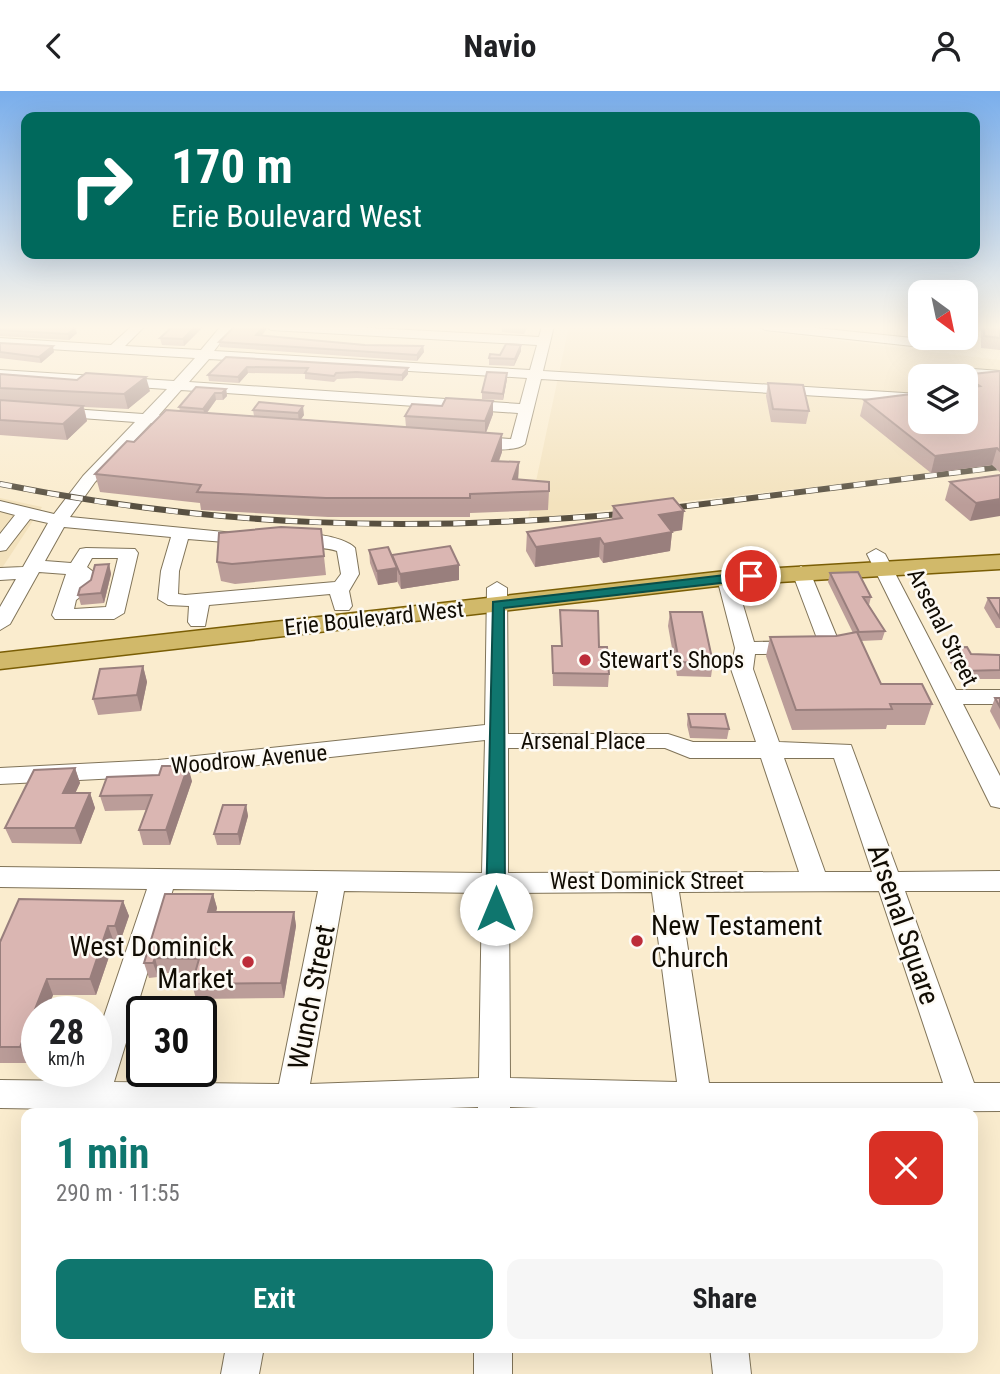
<!DOCTYPE html>
<meta charset="utf-8">
<style>
body{margin:0;font-family:"Roboto Condensed",sans-serif;background:#f6f6f6;color:#202124;height:100vh;display:flex;flex-direction:column;font-size:26px;white-space:nowrap}
*{box-sizing:border-box;margin:0}
p{font-size:23px;color:#757577}
.icon{flex:none;width:38px;height:38px;fill:none;stroke:currentColor;stroke-width:2;stroke-linecap:round;stroke-linejoin:round}
.map{position:relative;flex:1;overflow:hidden}
.panel{position:absolute;left:21px;top:1017px;width:957px;height:245px;display:flex;flex-direction:column;background:#fff;border-radius:14px;box-shadow:0 7px 28px #0002}
.panel>*{flex:none}
.top-card{position:absolute;left:21px;top:21px;width:959px;height:147px;border-radius:14px;box-shadow:0 7px 28px #0002;background:#00695c;color:#fff;overflow:hidden}
.needle{width:46px;rotate:147deg}
.buttons{position:absolute;left:908px;top:189px;display:grid;gap:14px}
.buttons a{display:grid;place-items:center;width:70px;height:70px;border-radius:14px;background:#fff;box-shadow:0 7px 28px #0002;font-size:35px}
.speed{position:absolute;left:21px;top:905px;display:flex;gap:14px;font-size:35px;font-weight:700;text-align:center}
.speed>*{display:grid;place-content:center;width:91px;height:91px;border-radius:50%;background:#fff;box-shadow:0 7px 28px #0002;line-height:1}
.speed small{font-size:18px;font-weight:400}
.speed .limit{border:4px solid #111;border-radius:10px;background:#fff;color:#111}
.pin{position:absolute;display:grid;place-items:center;width:60px;height:60px;color:#fff;margin:-30px;border:4px solid #fff;border-radius:50%;box-shadow:0 2px 7px #0007}
.me{position:absolute;width:77px;margin:-38px;rotate:0deg;stroke-linejoin:round;filter:drop-shadow(0 0 5px #0008)}
.turn{display:flex;align-items:center;gap:24px;height:147px;padding:0 35px;font-size:32px}
.turn .icon{width:91px;height:91px;stroke-width:2.5}
.turn b{display:block;font-size:49px;line-height:60px}
.round{display:grid;place-items:center;flex:none;width:74px;height:74px;border-radius:14px;background:#f6f6f6}
.summary{display:flex;align-items:center;justify-content:space-between;height:119px;padding:0 35px}
h1{font-size:42px;font-weight:700;line-height:52px;color:#0f766e}
.action{display:flex;gap:14px;margin-top:auto;padding:14px 35px}
.action a{flex:1;height:80px;border-radius:14px;background:#0f766e;color:#fff;font-size:28px;font-weight:700;line-height:80px;text-align:center}
.action a+a{background:#f6f6f6;color:#202124}
header{display:flex;justify-content:space-between;align-items:center;height:91px;padding:0 35px;background:#fff;font-size:32px;font-weight:700}
.map>svg:first-child{display:block}
</style>
<header><svg class="icon" aria-label="back" viewBox="0 0 24 24"><path d="M15 5l-7 7 7 7"/></svg>Navio<svg class="icon" aria-label="person" viewBox="0 0 24 24"><circle cx="12" cy="8" r="4"/><path d="M4 21q1-7 8-7t8 7"/></svg></header>
<div class="map">
<svg width="1000" height="1283" viewBox="0 0 1000 1283">
<rect width="100%" height="100%" fill="#faecce"/>
<g fill="#f3e2bd" fill-rule="evenodd">
<path d="M569,235H718L1000,269V375L528,428ZM920,285H966V331H920Z"/>
<path d="M0,407L42,416L0,480Z"/>
</g>
<g fill="none" stroke-linecap="round" stroke-linejoin="round">
<defs>
<g id="minor">
<path d="M132,235H145L125,255L201,259L221,235H233L214,260L530,279L537,254L271,239L265,235H336L539,246L542,235H554L543,280L920,303V311L541,288L525,353C515,362 473,359 463,350L471,345L511,348L518,322L181,299L159,324L191,327V333L151,332L95,391L70,426L255,444L258,448L249,453L188,448L179,480L178,503L185,504L335,491L341,483L337,460C322,454 296,460 285,449C296,437 344,445 355,457L359,483L349,500L352,515L349,519H335L330,503L209,514L205,535H191L188,531L189,515L168,514L158,508L161,480L171,446L64,436L45,470L71,472L80,458L86,457L135,458L138,462L124,522L114,528H55L52,524L66,483L39,481L10,533L0,539V516L16,488L0,489V477L23,476L48,432L30,428L6,459L0,460V443L15,424L0,420V410L54,423L83,385L135,331L0,321V313L143,323L167,298L0,287V279L174,290L195,267L0,255V247L111,254ZM209,268L527,287L520,313L189,291ZM92,467H118L106,516L74,518L76,509L91,498L96,483L87,476Z"/>
<path d="M759,235H798L931,249L938,253L931,257L765,239Z"/>
<path d="M947,276L1000,280V288L941,285L940,280Z"/>
<path d="M876,458L885,463L956,599H1000V613H963L1000,685V717L991,715L988,709L867,463Z"/>
<path d="M801,475L810,481L841,556L831,562L755,563L753,578L779,651L851,654L898,781L1000,780V800H905L974,992H1000V1020L682,1022L510,1016V1022H478V1016L305,1022L0,1017V989L83,990L86,980H96V949L147,798L0,796V776L482,782L485,649L158,685L0,693V677L158,669L485,634L487,497L497,491L507,497L508,643H668L693,651H756L731,578L735,557L717,487L726,481L735,487L754,551L818,550L792,481ZM508,657H665L690,667H761L799,781L508,782ZM784,667H834L872,781H825ZM173,798L318,800L279,993L114,991ZM344,800L482,802L479,987L310,993ZM879,800L943,992H709L679,801ZM652,801L677,991L510,987L509,802Z"/>
<path d="M226,1256H264L259,1283H221Z"/>
<rect x="474" y="1256" width="38" height="27"/>
<path d="M710,1256H748L751,1283H713Z"/>
</g>
<path id="major" d="M1000,464V478L726,494L0,578V562L726,480Z"/>
</defs>
<use href="#minor" stroke="#807459" stroke-width="2"/>
<use href="#major" stroke="#7a5e05" stroke-width="3"/>
<use href="#minor" fill="#fff" fill-rule="evenodd"/>
<use href="#major" fill="#d1b96a" fill-rule="evenodd"/>
<defs>
<g id="rail">
<path d="M0,393C216,436 413,442 632,422"/>
<path d="M663,418L1000,376"/>
</g>
</defs>
<use href="#rail" stroke="#585041" stroke-width="6"/>
<use href="#rail" stroke="#fdfaf4" stroke-width="4.5" stroke-dasharray="12" stroke-linecap="butt"/>
</g>
<g fill="#bb9d99">
<path d="M0,235L77,242L69,249L0,245Z"/>
<path d="M173,235H204L184,255L162,254L160,247Z"/>
<path d="M502,235H528L524,243L502,241Z"/>
<path d="M981,235H1000V259L981,257Z"/>
<path d="M266,239L261,245L365,254L423,255L424,261L417,270L220,256L219,251Z"/>
<path d="M0,252L54,261L41,272L0,267Z"/>
<path d="M521,260L514,275L489,274V267L500,264Z"/>
<path d="M226,266L408,277V283L402,290L357,287L337,288L334,291L305,288V283L248,282L239,292L209,290L208,284Z"/>
<path d="M1000,280V381L992,374L931,382L860,325L864,309L966,331V285L964,284Z"/>
<path d="M0,283L150,300L128,318L84,316L87,330L67,349L0,344Z"/>
<path d="M507,288L503,309L482,308V301Z"/>
<path d="M768,292L809,320L806,333L771,331L766,305Z"/>
<path d="M226,298L227,305L223,309H216L207,322L254,325L253,319L259,311L304,324L301,328L406,336L405,325L442,315L493,310V323L486,342L502,361L499,370L519,371L518,388L549,400L548,419L470,422V426H328L201,419L200,412L100,401L95,383L134,351L180,320L179,316Z"/>
<path d="M1000,384L970,430L945,409L950,391Z"/>
<path d="M613,415L682,439L672,441L670,460L603,472L599,466L535,476L526,460L527,441L612,429Z"/>
<path d="M321,438L326,484L235,493L221,490L217,471Z"/>
<path d="M369,459L392,465L459,474V489L401,498L397,490V491L378,494L370,472Z"/>
<path d="M109,473L111,483L104,512L81,514L78,504Z"/>
<path d="M830,482L871,506L869,514L885,540L882,549L861,550L881,593L932,613L925,634H887L886,638L792,639L766,565L770,546L836,545L853,542L828,491Z"/>
<path d="M988,507H1000V537H996L984,517Z"/>
<path d="M560,519L599,556L609,583L608,596L553,595L552,555H561Z"/>
<path d="M670,521L713,572L711,586L677,585L668,535Z"/>
<path d="M948,557L971,563L1000,564V588H960L946,565Z"/>
<path d="M143,575L147,591L141,620L98,624L93,608Z"/>
<path d="M995,607H1000V639L990,620Z"/>
<path d="M688,623L729,638L727,648L690,647L687,634Z"/>
<path d="M75,677L80,692L75,702H90L95,717L81,753L12,752L5,737Z"/>
<path d="M192,690L170,754H143L139,739L146,719L105,720L100,705Z"/>
<path d="M246,714L248,725L240,754H217L214,743Z"/>
<path d="M213,803L217,817L216,821H294L296,835L284,907L196,908L192,893L195,882H159L158,886L149,887L144,872Z"/>
<path d="M123,810L129,825L120,851H114L96,904H53L27,972H0V851Z"/>
</g>
<g fill="#997f7d">
<path d="M196,235H204L184,255L183,248Z"/>
<path d="M264,235H266V239L257,250L256,244Z"/>
<path d="M75,237L77,242L69,249L68,243Z"/>
<path d="M521,254V260L514,275L515,268Z"/>
<path d="M53,255L54,261L41,272L39,266Z"/>
<path d="M423,255L424,261L417,270V264Z"/>
<path d="M247,276L248,282L239,292L238,286Z"/>
<path d="M408,277V283L402,290V284Z"/>
<path d="M507,282V288L503,309V303Z"/>
<path d="M146,286L150,300L128,318L124,303Z"/>
<path d="M226,298L227,305L223,309L222,302Z"/>
<path d="M215,302L216,309L205,324L203,318Z"/>
<path d="M493,310V323L485,344V330Z"/>
<path d="M83,315L87,330L67,349L63,333Z"/>
<path d="M303,315L304,324L299,331L298,322Z"/>
<path d="M502,343V361L492,388V370Z"/>
<path d="M997,357L992,374L931,382L935,365Z"/>
<path d="M519,371L518,390L513,388Z"/>
<path d="M1000,408V425L970,430L976,412Z"/>
<path d="M684,420L682,439L657,443L659,424Z"/>
<path d="M672,441L670,460L603,472L604,453Z"/>
<path d="M600,447L599,466L535,476L536,456Z"/>
<path d="M109,473L111,483L104,512L101,502Z"/>
<path d="M459,474V489L401,498L400,483Z"/>
<path d="M397,477V491L378,494L377,480Z"/>
<path d="M143,575L147,591L141,620L137,604Z"/>
<path d="M188,675L192,690L170,754L166,739Z"/>
<path d="M75,677L80,692L68,718L63,702Z"/>
<path d="M90,702L95,717L81,753L75,737Z"/>
<path d="M246,714L248,725L240,754L238,743Z"/>
<path d="M213,803L217,817L212,836L208,821Z"/>
<path d="M123,810L129,825L120,851L115,835Z"/>
<path d="M294,821L296,835L284,907L281,892Z"/>
<path d="M108,835L114,851L96,904L90,888Z"/>
<path d="M155,867L159,882L158,886L153,872Z"/>
<path d="M47,888L53,904L47,920H37V947L27,972L20,956Z"/>
</g>
<g fill="#dab6b2" stroke="#997f7d" stroke-width="2">
<path d="M0,235H51L75,237L68,243L0,239Z"/>
<path d="M173,235H196L183,248L160,247Z"/>
<path d="M235,235H264L256,244L365,254L423,255L417,264L219,251Z"/>
<path d="M984,235H1000V247L984,245Z"/>
<path d="M0,252L53,255L39,266L0,261Z"/>
<path d="M506,253L521,254L515,268L489,267L490,263L500,264Z"/>
<path d="M226,266L408,277L402,284L356,281L336,282L334,285L305,282L308,277L247,276L238,286L208,284Z"/>
<path d="M1000,280V360L997,357L935,365L864,309L920,302V331H966V297L980,295L964,284Z"/>
<path d="M487,281L507,282L503,303L482,301Z"/>
<path d="M86,282L146,286L124,303L0,297V283L77,289Z"/>
<path d="M768,292L803,294L809,320L773,318Z"/>
<path d="M196,296L226,298L222,302H215L203,318L179,316Z"/>
<path d="M446,307L493,310L485,330L405,325L412,313L442,315Z"/>
<path d="M0,309L83,315L63,333L0,329Z"/>
<path d="M259,311L303,315L298,322L253,319Z"/>
<path d="M166,319L502,343L492,370L519,371L513,388L549,391V400L470,403V407H326L197,401L201,394L95,383L127,350L134,351Z"/>
<path d="M1000,384V408L976,412L950,391Z"/>
<path d="M673,407L684,420L659,424L672,441L604,453L600,447L536,456L527,441L622,427L613,415Z"/>
<path d="M281,436L321,438L324,465L232,473L217,471L219,442Z"/>
<path d="M450,455L459,474L400,483L392,464Z"/>
<path d="M388,456L397,477L377,480L369,459Z"/>
<path d="M109,473L101,502L78,504L80,497L91,489L95,474Z"/>
<path d="M858,481L871,506H863L885,540L859,541L830,482Z"/>
<path d="M988,507H1000V527Z"/>
<path d="M560,519L598,520L599,556H607L609,583L553,582L552,555H562Z"/>
<path d="M670,521H702L713,572L679,571Z"/>
<path d="M857,541L881,593H922L932,613H890L892,618L796,619L770,546L836,545Z"/>
<path d="M967,556L971,563L1000,564V579L963,580L948,557Z"/>
<path d="M143,575L137,604L93,608L100,578Z"/>
<path d="M995,607H1000V616Z"/>
<path d="M688,623H725L729,638L691,636Z"/>
<path d="M162,675H188L166,739H139L152,704L100,705L107,686L159,684Z"/>
<path d="M75,677L63,702H90L75,737H5L34,679Z"/>
<path d="M223,714H246L238,743H214Z"/>
<path d="M165,803H213L208,821H294L281,892L192,893L199,868L155,867L153,872H144Z"/>
<path d="M19,808L123,810L115,835H108L90,888H47L20,956H0V851Z"/>
</g>
<linearGradient id="sky" x2="0" y2="1"><stop stop-color="#79aeec"/><stop offset="0.57" stop-color="#fdf6e9"/><stop offset="1" stop-color="#fdf6e9" stop-opacity="0"/></linearGradient>
<rect width="1000" height="414" fill="url(#sky)"/>
<path fill="#0f766e" stroke="#0a4d48" stroke-width="2" d="M751,481L755,482V488L504,517L505,818L496,825L489,823L486,818L493,511Z"/>
<g fill="#bd2d39" stroke="#fdfaf4" stroke-width="2.5">
<circle cx="585" cy="569" r="7"/>
<circle cx="637" cy="850" r="7"/>
<circle cx="248" cy="871" r="7"/>
</g>
<g text-anchor="middle" stroke-width="5" stroke-linejoin="round" paint-order="stroke">
<g font-size="23" fill="#110c03" stroke="#fdfaf4">
<text transform="translate(374 527) rotate(-6)" y="8">Erie Boulevard West</text>
<text transform="translate(943 536) rotate(63)" y="8">Arsenal Street</text>
<text x="583" y="658">Arsenal Place</text>
<text transform="translate(249 668) rotate(-5)" y="8">Woodrow Avenue</text>
<text x="647" y="798">West Dominick Street</text>
</g>
<g font-size="23" fill="#110c03" stroke="#fdfaf4" text-anchor="start">
<text x="599" y="577">Stewart's Shops</text>
</g>
<g font-size="28" fill="#110c03" stroke="#fdfaf4">
<text transform="translate(904 833) rotate(71)" y="10">Arsenal Square</text>
<text transform="translate(311 906) rotate(-79)" y="10">Wunch Street</text>
</g>
<g font-size="28" fill="#110c03" stroke="#fdfaf4" text-anchor="start">
<text x="651" y="844">New Testament<tspan x="651" dy="32">Church</tspan></text>
<text x="234" y="865" text-anchor="end">West Dominick<tspan x="234" dy="32">Market</tspan></text>
</g>
</g>
</svg>
<div class="buttons">
<a><svg class="needle" viewBox="-14 -14 28 28"><path d="M0-13l5 13h-10z" fill="#e53935"/><path d="M0 13l5-13h-10z" fill="#757577"/></svg></a>
<a><svg class="icon" aria-label="layers" viewBox="0 0 24 24"><path d="M12 4l9 5-9 5-9-5zM3 14l9 5 9-5"/></svg></a>
</div>
<div class="speed"><div>28<small>km/h</small></div><div class="limit">30</div></div>
<div class="pin" style="left:751px;top:485px;background:#d93025"><svg class="icon" aria-label="arrive" viewBox="0 0 24 24"><path d="M6 21V4h12l-3 4 3 4H6"/></svg></div>
<svg class="me" style="left:496px;top:818px" viewBox="-20 -20 40 40"><circle r="19" fill="#fff"/><path d="M0-13L10 11 0 6-10 11z" fill="#0f766e"/></svg>
<div class="top-card">
<div class="turn"><svg class="icon" aria-label="right" viewBox="0 0 24 24"><path d="M7 20v-9h11M14 6l5 5-5 5"/></svg><div><b>170 m</b>Erie Boulevard West</div></div>
</div>
<section class="panel">
<div class="summary"><div><h1>1 min</h1><p>290 m · 11:55</p></div><a class="round" style="background:#d93025;color:#fff"><svg class="icon" aria-label="close" viewBox="0 0 24 24"><path d="M6 6l12 12M18 6L6 18"/></svg></a></div>
<div class="action"><a>Exit</a><a>Share</a></div>
</section>
</div>
